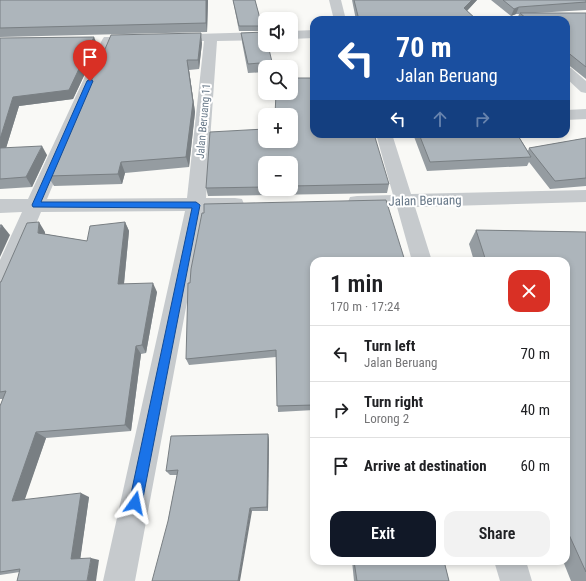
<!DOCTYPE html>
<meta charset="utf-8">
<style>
body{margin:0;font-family:"Roboto Condensed",sans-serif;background:#f2f2f2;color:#202124;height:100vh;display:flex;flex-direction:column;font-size:15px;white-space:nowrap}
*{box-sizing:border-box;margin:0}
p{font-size:13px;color:#757577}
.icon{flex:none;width:22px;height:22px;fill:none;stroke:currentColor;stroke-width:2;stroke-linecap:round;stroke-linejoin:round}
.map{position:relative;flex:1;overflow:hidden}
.drawer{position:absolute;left:310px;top:257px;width:260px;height:308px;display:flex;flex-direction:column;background:#fff;border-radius:12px;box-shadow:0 2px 6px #0003}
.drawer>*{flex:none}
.guide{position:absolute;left:310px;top:16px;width:260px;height:122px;border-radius:12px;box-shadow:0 2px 6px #0003;background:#1a4fa0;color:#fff;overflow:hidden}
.controls{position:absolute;left:258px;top:12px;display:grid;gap:8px}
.controls a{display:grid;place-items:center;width:40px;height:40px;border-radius:8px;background:#fff;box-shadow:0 2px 6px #0003;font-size:20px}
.pin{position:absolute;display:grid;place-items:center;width:34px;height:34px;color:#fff;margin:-41px -17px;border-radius:50% 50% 50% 0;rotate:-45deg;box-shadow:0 0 4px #0007}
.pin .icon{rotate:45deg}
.me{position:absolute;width:44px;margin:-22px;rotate:12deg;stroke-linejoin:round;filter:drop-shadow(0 0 3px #0008)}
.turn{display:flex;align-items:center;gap:14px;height:84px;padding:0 20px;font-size:18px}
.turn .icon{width:52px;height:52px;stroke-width:2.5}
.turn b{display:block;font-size:28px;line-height:34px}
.lanes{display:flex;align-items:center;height:38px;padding:0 20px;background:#0003;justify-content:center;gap:20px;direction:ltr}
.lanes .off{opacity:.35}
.round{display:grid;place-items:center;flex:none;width:42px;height:42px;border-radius:12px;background:#f2f2f2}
.head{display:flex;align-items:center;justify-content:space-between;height:68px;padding:0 20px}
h1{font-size:24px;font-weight:600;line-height:30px}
.primary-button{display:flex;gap:8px;margin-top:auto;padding:8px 20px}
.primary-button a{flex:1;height:46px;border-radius:12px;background:#111827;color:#fff;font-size:16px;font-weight:600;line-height:46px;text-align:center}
.primary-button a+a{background:#f2f2f2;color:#202124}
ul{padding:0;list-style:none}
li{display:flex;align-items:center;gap:12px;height:56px;padding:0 20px;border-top:1px solid #e0e0e0}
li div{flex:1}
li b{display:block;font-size:15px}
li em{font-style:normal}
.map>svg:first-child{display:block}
</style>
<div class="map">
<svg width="586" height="581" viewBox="0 0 586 581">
<rect width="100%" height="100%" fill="#f9f9f6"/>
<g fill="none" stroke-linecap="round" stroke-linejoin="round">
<g fill="#c6cacd" fill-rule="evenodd">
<path d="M329,0H341L346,20H334Z"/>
<path d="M314,30V38L291,39V31Z"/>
<path d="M265,32V40L217,41L206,198H235L242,199L244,204L242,209L235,210L204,211L135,581H103L185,211L41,212L11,284L8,290L0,293V260L22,212L0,213V199H28L102,40L104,37H112L114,40L47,199L187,198L204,41H191L189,38L191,35L195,34Z"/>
<path d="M566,67L571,68L586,81V93L581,92L566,78Z"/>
<path d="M586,109V119L566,120V110Z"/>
<path d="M376,134H392L411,194L586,190V202L415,207L432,261H412L397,207L357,208L350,207L348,202L350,197L357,196L393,195Z"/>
<path d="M494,561H526L532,581H500Z"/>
</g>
</g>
<g fill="#959ca1" fill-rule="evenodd">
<path d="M0,0H208L207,32L0,37Z"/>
<path d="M233,0H255L262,26V31H239Z"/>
<path d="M352,0H477L467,11L477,20H356Z"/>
<path d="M491,0H586V10L535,13H586V79L566,63V20H517L519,14H516L511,16Z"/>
<path d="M241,33L272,62V67H265V72L248,73L242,42Z"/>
<path d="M0,38L98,46L73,99L19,106L6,148L47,155L32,187L0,189Z"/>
<path d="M202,43L199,69L189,70L195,112L189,167L125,173L122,184L54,186L48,176L65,143Z"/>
<path d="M413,134H517L528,151L529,148L586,138V186L550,189L529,162L527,166L427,171Z"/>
<path d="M291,141L389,184L387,193L208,196L206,188ZM265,163H291V189H265Z"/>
<path d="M125,222L129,231L124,284L157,292L146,353L141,354L131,431L46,438L24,500L89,497L80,559L99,560L0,575V406L3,399H0V282H1L45,232V234L87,241Z"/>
<path d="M476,230L586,232V581H571L563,561H566V261H474L469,244Z"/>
<path d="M314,261V410L278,412L276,357L189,365L186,359Z"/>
<path d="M268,434L269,440L268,511H252L168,521L177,475H170L166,471Z"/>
<path d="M352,561H444L449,581H354Z"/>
</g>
<g fill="#797f83">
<path d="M206,0H208L207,32L206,23Z"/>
<path d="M472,0H477L462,16L464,8Z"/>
<path d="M519,7L516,14L511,16L514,9Z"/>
<path d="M201,33L202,43L199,69L198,60Z"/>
<path d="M94,37L98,46L73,99L19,106L3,158L0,153V139L13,97Z"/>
<path d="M187,60L189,70L195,112L189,167L186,157Z"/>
<path d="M42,146L47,155L32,187L26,177Z"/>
<path d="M121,162L125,173L122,184L118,174Z"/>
<path d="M39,222L45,232L44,243L38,233Z"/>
<path d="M125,222L129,231L123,293L118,284Z"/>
<path d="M2,225L10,235L0,257V230Z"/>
<path d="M153,283L157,292L146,353L142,345Z"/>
<path d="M136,346L141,354L131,431L125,425Z"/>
<path d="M36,432L46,438L23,505L12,501Z"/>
<path d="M268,434L269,440L268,511L267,507Z"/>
<path d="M81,493L89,497L80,561L71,559Z"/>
<path d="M250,508L252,511L240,581H238Z"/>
<path d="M91,558L99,560L96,581H87Z"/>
</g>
<g fill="#adb5bb" stroke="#797f83">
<path d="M0,0H206V23L0,28Z"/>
<path d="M233,0H255L262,26H239Z"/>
<path d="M354,0H472L464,8L477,20H359Z"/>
<path d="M503,0H586V2L519,7L514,9Z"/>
<path d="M520,13H586V67L566,51V20H528Z"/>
<path d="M264,32L265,45H268L272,62L248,64L241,33Z"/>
<path d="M201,33L198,60H187L193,102L186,157L121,162L118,174L48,176L63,143H65L111,35Z"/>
<path d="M94,37L69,90L13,97L0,139V38Z"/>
<path d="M291,78H314V134H374L389,184L291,186V163H265V187L206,188L210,132L265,129V141H291V115H275L276,93H291Z"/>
<path d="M419,134H517L531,157L430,162Z"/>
<path d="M586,138V178L555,181L529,148Z"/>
<path d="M42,146L26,177L0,179V148Z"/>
<path d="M386,200L405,261H314V405L277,406L276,350L186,359L188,283H190L191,269L202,213H204V204Z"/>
<path d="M39,222L38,233L87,241L90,226L125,222L118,284L153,283L142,345L136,346L125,425L36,432L12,501L81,493L71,559L91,558L87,581H17L20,569L0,572V406L6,391L0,392V282H1L27,223Z"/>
<path d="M0,225H2L0,230Z"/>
<path d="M476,230L586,232V572L566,528V261H486Z"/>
<path d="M268,434L267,507L250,508L238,581H152L168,521L178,470L166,471L171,436Z"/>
<path d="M354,561H444L449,581H357Z"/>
</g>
<path fill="#1a73e8" stroke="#114b97" d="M90,79L93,81L41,202H196L200,205L142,503L140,507L135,509L131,507L129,503L192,208L33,207L32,205L87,81Z"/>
<g text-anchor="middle" stroke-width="4" stroke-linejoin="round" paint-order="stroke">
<g font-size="11" fill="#677888" stroke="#fff">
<text transform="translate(203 121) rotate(-85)" y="4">Jalan Beruang 11</text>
</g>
<g font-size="13" fill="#677888" stroke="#fff">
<text transform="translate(425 200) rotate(-1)" y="5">Jalan Beruang</text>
</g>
</g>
</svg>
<div class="controls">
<a><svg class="icon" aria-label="sound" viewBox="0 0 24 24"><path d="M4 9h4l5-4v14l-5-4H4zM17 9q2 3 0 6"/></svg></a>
<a><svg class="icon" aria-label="search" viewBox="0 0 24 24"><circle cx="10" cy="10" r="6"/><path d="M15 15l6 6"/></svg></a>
<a>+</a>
<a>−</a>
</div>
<div class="pin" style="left:90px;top:81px;background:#d93025"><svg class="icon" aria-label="arrive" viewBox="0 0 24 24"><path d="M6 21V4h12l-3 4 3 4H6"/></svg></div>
<svg class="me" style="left:135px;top:503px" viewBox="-20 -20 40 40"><path d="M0-17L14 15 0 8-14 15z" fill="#1a73e8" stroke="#fff" stroke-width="4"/></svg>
<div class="guide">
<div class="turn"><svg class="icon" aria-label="left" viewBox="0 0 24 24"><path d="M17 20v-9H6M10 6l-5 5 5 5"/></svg><div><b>70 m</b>Jalan Beruang</div></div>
<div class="lanes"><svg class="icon" aria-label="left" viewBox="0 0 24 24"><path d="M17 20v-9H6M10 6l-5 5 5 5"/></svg><svg class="icon off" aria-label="ahead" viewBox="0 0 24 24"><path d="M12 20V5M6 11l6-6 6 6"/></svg><svg class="icon off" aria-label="right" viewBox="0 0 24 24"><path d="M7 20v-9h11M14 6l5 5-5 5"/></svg></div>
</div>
<section class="drawer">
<div class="head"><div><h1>1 min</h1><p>170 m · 17:24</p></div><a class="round" style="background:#d93025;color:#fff"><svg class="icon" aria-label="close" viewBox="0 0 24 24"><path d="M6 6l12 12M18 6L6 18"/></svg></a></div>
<ul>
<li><svg class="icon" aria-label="left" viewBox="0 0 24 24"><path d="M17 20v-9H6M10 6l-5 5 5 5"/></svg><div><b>Turn left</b><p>Jalan Beruang</p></div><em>70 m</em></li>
<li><svg class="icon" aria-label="right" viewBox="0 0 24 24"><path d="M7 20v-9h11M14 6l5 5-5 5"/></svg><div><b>Turn right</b><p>Lorong 2</p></div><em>40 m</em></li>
<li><svg class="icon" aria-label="arrive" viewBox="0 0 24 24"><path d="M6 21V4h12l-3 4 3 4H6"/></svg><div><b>Arrive at destination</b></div><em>60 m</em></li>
</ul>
<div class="primary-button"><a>Exit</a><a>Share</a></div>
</section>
</div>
